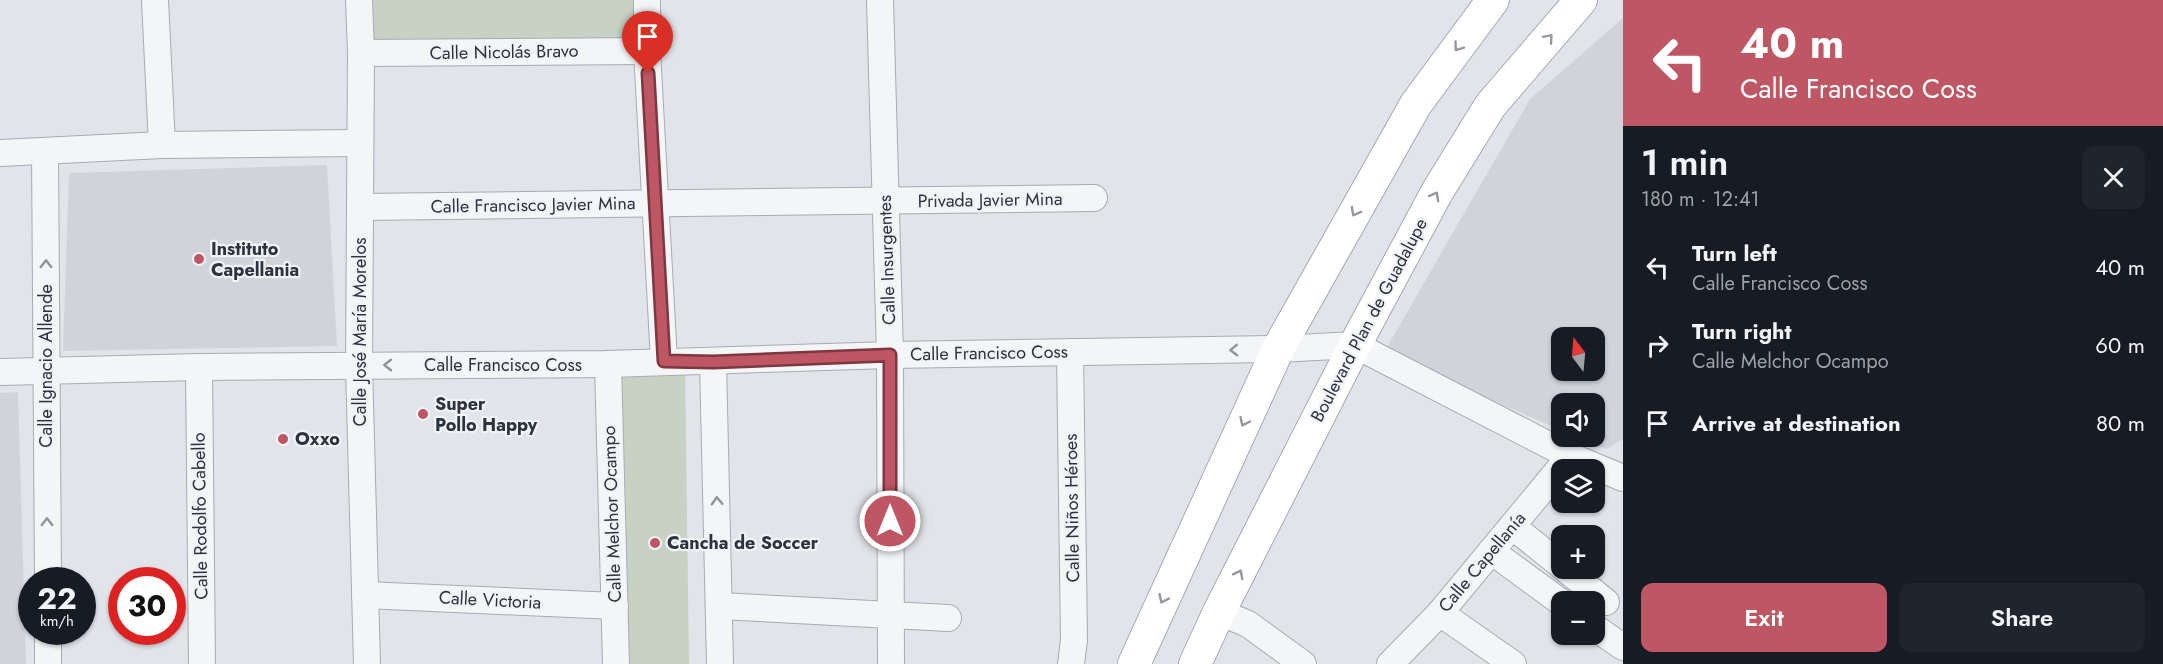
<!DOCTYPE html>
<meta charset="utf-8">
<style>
body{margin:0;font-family:Jost,sans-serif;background:#20242c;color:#f1f3f6;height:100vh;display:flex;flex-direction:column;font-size:22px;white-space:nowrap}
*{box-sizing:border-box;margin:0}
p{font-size:20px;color:#9ea1a6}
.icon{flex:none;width:33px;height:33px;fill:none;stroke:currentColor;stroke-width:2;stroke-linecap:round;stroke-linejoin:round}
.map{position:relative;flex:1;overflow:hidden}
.details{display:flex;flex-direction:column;background:#171b24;width:540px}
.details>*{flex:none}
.hud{background:#bf5663;color:#fff;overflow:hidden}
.needle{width:39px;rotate:344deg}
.tools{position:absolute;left:1551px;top:327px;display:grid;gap:12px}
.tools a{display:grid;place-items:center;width:54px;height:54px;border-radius:12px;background:#171b24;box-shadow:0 2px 4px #0004;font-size:30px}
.speed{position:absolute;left:18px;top:567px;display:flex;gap:12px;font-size:30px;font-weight:700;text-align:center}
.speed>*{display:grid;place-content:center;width:78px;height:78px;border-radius:50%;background:#171b24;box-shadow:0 2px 4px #0004;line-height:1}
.speed small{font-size:15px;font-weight:400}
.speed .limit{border:9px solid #d22;background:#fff;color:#111}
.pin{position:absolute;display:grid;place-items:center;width:51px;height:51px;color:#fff;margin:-62px -26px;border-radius:50% 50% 50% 0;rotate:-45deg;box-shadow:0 0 6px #0007}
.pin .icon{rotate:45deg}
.me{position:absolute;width:66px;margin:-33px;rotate:0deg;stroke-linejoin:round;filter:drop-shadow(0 0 4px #0008)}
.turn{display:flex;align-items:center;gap:21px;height:126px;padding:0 18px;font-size:27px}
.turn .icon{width:78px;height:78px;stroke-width:2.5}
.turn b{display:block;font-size:42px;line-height:51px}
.round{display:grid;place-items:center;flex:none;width:63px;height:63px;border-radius:12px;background:#20242c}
.summary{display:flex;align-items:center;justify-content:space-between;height:102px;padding:0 18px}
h1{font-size:36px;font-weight:600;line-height:45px}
.cta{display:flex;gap:12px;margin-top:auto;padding:12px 18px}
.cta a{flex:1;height:69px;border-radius:12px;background:#bf5663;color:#fff;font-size:24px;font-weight:600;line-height:69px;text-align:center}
.cta a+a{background:#20242c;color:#f1f3f6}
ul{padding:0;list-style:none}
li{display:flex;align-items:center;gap:18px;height:78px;padding:0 18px}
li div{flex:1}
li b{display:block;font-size:22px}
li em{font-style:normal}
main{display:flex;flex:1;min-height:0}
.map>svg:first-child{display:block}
</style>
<main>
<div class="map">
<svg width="1623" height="664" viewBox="0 0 1623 664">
<rect width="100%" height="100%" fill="#e2e4e9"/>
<g fill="#d0d4da" fill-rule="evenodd">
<path d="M1623,18V439L1606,449L1576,437L1594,436V404H1562L1561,430L1383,354L1530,99ZM1562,338H1594V370H1562Z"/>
<path d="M327,165L337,346L63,351L69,173Z"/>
<path d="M18,392L26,664H0V393Z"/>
</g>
<g fill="#c7d2c4">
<path d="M364,0H643V48L365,49Z"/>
<path d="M685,368L689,664H624L620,371Z"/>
</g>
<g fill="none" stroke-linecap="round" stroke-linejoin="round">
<defs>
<g id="minor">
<path d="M155,0L162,145"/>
<path d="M359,0L361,53L359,366L367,664"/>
<path d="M647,0V51L664,361"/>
<path d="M880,0L890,355L891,664"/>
<path d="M361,53L647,51"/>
<path d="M45,151L48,580"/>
<path d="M0,153L162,145L360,143"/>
<path d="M360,207L1094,198"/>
<path d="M1070,352L1074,640L1071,664"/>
<path d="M713,362L720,664"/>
<path d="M608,364L616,664"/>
<path d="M199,367L202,664"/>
<path d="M0,372L199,367L608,364L890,355L1278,349L1355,345L1570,456L1623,478"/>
<path d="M1512,526L1562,566"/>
<path d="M1491,551L1562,603"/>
<path d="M1564,568L1606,602"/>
<path d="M365,595L615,606"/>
<path d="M720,606L948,618"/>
<path d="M1219,612L1248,624L1303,664"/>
<path d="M1440,613L1513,664"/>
<path d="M1594,627L1623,647"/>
<path d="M48,632V664"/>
<path d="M1390,664L1440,613L1570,456"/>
</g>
<g id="major">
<path d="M1134,664L1278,349L1416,104L1493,0"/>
<path d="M1195,664L1219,612L1355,345L1437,192L1490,106L1581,0"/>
</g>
</defs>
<use href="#minor" stroke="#a8abb3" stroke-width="28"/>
<use href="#major" stroke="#a3a9b3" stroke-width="34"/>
<use href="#minor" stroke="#f4f5f7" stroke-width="26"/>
<use href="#major" stroke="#fff" stroke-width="32"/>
</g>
<defs><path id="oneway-chevron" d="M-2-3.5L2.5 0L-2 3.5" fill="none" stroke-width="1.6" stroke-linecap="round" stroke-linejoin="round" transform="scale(1.5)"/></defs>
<g stroke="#96989f">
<use href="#oneway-chevron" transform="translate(1549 38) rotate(-49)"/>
<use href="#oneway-chevron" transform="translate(1458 47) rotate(126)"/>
<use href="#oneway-chevron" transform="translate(1435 196) rotate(-61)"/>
<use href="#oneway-chevron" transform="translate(1355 212) rotate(119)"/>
<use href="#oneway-chevron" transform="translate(1244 422) rotate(115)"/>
<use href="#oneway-chevron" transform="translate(1239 574) rotate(-63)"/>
<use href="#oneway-chevron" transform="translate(1163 599) rotate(115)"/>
</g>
<g stroke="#90949b">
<use href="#oneway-chevron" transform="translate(46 264) rotate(-90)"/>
<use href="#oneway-chevron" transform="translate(1234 350) rotate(179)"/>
<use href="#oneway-chevron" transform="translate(388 365) rotate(180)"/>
<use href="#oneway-chevron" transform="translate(717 501) rotate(-92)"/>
<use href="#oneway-chevron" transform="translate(47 522) rotate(-90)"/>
</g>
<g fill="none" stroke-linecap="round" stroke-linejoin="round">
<defs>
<path id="route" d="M648,73L664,361L713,362L890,355V521"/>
</defs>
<use href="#route" stroke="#7c3840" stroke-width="15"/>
<use href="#route" stroke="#bf5663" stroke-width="10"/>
</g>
<g fill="#bf5663" stroke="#f1f3f6" stroke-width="2">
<circle cx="199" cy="259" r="6"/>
<circle cx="423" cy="414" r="6"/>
<circle cx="283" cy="439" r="6"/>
<circle cx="655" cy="543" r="6"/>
</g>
<g text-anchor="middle" stroke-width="4.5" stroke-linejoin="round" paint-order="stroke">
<g font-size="18" fill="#2c323f" stroke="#f1f3f6">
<text transform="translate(504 52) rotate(-1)" y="6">Calle Nicolás Bravo</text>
<text transform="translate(990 200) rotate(-1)" y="6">Privada Javier Mina</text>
<text transform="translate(533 205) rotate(-1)" y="6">Calle Francisco Javier Mina</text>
<text transform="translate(887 260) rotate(-92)" y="6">Calle Insurgentes</text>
<text transform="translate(1369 320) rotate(-62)" y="6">Boulevard Plan de Guadalupe</text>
<text transform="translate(360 332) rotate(-90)" y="6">Calle José María Morelos</text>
<text transform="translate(989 353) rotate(-1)" y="6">Calle Francisco Coss</text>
<text x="503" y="371">Calle Francisco Coss</text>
<text transform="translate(46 366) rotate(-90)" y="6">Calle Ignacio Allende</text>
<text transform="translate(1072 508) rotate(-91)" y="6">Calle Niños Héroes</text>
<text transform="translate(612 514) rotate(-92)" y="6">Calle Melchor Ocampo</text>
<text transform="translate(200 516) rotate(-91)" y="6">Calle Rodolfo Cabello</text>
<text transform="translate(1482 562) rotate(-50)" y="6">Calle Capellanía</text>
<text transform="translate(490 600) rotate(3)" y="6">Calle Victoria</text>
</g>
<g font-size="18" font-weight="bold" fill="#2c323f" stroke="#f1f3f6" text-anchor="start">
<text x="211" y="255">Instituto<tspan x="211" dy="21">Capellania</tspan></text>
<text x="435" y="410">Super<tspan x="435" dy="21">Pollo Happy</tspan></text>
<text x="295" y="445">Oxxo</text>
<text x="667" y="549">Cancha de Soccer</text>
</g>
</g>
</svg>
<div class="tools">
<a><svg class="needle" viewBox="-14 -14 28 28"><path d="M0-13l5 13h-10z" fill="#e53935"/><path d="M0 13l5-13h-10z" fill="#9ea1a6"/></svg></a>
<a><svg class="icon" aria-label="sound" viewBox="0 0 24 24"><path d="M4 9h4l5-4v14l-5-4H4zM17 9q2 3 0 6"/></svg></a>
<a><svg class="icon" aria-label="layers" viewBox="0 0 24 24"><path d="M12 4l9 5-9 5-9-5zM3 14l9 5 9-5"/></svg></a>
<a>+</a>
<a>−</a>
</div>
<div class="speed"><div>22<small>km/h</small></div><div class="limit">30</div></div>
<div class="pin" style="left:648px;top:73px;background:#d93025"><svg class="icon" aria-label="arrive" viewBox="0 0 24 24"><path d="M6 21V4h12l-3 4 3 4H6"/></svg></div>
<svg class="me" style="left:890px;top:521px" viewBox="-20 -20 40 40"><circle r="17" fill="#bf5663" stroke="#fff" stroke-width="3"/><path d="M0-11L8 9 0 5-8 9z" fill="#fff"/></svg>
</div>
<section class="details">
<div class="hud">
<div class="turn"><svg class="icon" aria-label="left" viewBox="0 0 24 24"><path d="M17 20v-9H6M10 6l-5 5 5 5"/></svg><div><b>40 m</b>Calle Francisco Coss</div></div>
</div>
<div class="summary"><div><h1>1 min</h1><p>180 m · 12:41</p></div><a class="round"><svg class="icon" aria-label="close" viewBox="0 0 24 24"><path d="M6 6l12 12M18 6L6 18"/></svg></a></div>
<ul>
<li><svg class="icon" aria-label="left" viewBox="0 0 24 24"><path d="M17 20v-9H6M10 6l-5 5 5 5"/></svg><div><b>Turn left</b><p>Calle Francisco Coss</p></div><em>40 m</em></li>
<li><svg class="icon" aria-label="right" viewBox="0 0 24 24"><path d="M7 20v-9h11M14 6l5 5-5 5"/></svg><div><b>Turn right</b><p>Calle Melchor Ocampo</p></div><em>60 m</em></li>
<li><svg class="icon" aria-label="arrive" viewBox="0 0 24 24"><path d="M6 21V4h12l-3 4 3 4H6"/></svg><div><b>Arrive at destination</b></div><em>80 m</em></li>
</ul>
<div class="cta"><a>Exit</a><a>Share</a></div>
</section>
</main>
